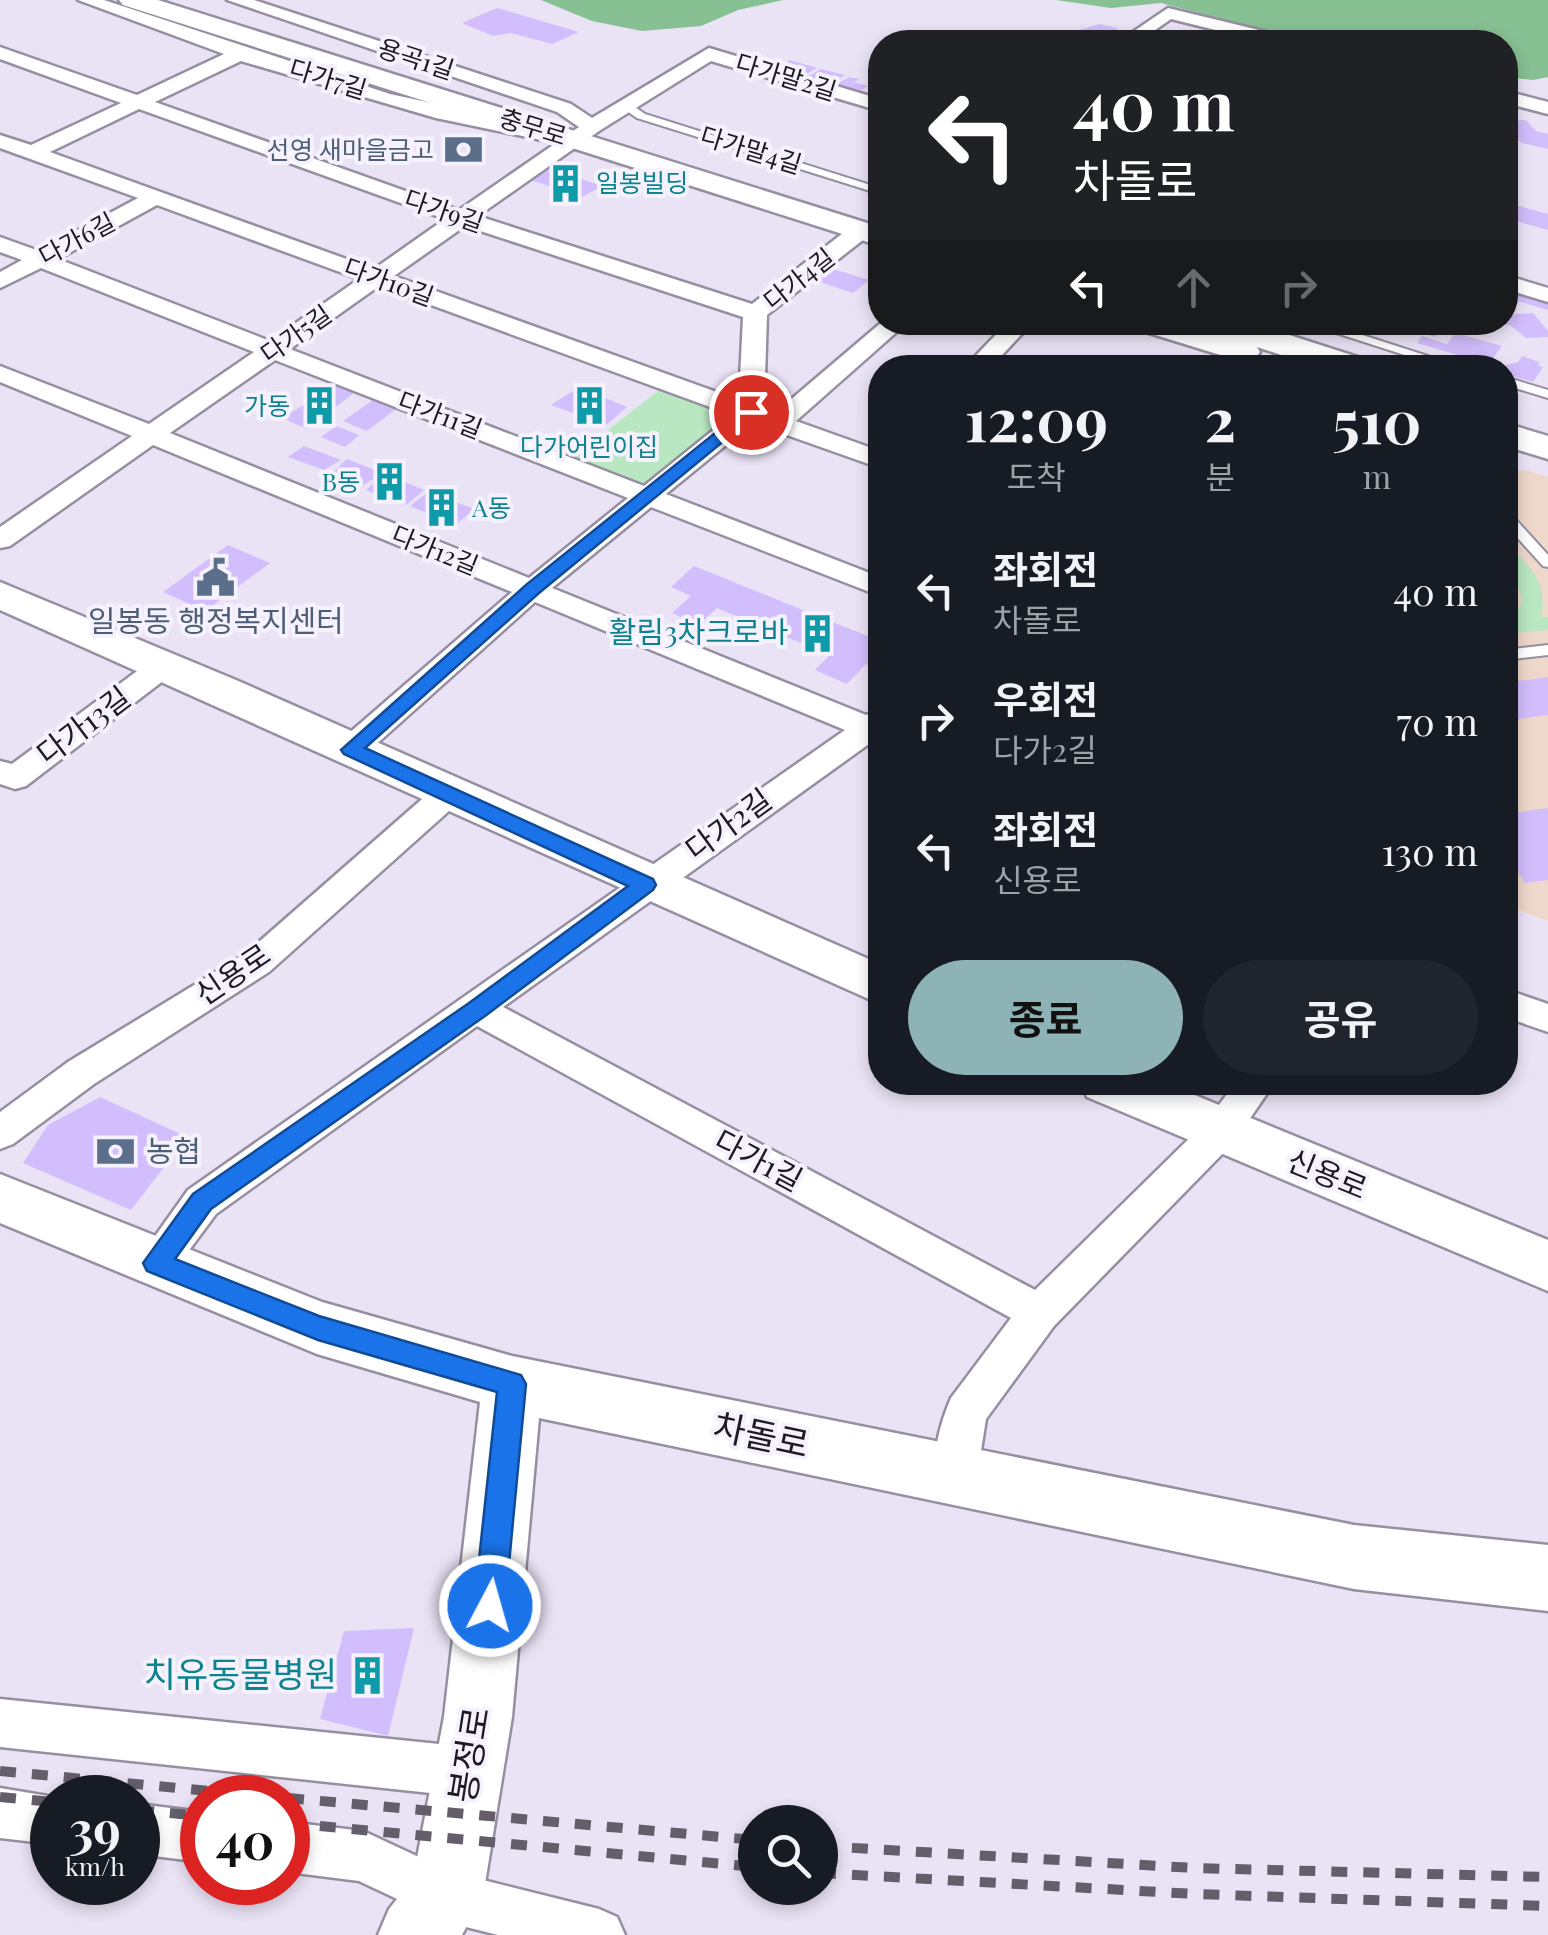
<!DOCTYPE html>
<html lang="ko">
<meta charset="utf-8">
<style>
body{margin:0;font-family:"Playfair Display","Noto Sans KR",serif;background:#20242c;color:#f1f3f6;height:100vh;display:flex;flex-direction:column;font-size:38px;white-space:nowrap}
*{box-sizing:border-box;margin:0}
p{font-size:32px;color:#9ea1a6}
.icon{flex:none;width:55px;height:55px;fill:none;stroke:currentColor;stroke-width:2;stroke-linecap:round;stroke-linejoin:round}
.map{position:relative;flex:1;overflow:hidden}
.drawer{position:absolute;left:868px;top:355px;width:650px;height:740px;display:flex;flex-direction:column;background:#171b24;border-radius:40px;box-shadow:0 5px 15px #0003}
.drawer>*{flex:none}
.top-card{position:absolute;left:868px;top:30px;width:650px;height:305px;border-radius:40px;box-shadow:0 5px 15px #0003;background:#202124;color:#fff;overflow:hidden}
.controls{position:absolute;left:738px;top:1805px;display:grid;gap:20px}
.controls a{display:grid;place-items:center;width:100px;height:100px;border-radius:50%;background:#171b24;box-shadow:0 5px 15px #0003;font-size:50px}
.speed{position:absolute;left:30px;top:1775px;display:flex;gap:20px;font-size:50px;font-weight:700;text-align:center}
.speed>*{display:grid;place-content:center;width:130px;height:130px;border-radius:50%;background:#171b24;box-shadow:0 5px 15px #0003;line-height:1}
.speed small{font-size:25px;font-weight:400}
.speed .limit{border:15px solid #d22;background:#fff;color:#111}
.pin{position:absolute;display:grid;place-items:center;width:85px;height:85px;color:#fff;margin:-42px;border:5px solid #fff;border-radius:50%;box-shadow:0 2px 10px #0007}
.me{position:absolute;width:110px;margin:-55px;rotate:6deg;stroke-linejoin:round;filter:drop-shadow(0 0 8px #0008)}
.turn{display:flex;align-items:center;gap:35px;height:210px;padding:0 40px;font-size:45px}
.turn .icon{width:130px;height:130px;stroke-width:2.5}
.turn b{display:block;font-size:70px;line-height:85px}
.lanes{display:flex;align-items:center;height:95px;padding:0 40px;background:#0003;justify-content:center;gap:50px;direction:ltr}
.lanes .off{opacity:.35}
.eta{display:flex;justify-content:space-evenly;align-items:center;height:170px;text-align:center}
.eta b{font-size:60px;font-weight:700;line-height:70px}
.button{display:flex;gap:20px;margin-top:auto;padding:20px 40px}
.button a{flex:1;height:115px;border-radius:60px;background:#8eb3b6;color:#111;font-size:40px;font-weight:700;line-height:115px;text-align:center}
.button a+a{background:#20242c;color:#f1f3f6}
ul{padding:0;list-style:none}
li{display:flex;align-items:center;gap:30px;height:130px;padding:0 40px}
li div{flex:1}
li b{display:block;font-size:38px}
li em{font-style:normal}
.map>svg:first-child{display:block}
</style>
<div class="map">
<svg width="1548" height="1935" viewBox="0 0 1548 1935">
<rect width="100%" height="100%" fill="#eae3f6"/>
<path fill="#eed8cb" d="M1526,470L1548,477V921L1507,906L1505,909V472Z"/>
<g fill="#b9e7c1">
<path d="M664,386L733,409L737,420L656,485L638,487L569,461Z"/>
<path d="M1505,547C1531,562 1548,586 1541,617H1548V630L1505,634V620C1539,600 1512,585 1505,564C1503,559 1505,553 1505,547Z"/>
</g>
<g fill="#87c092">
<path d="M541,0H783L738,10L701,26L642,31L592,21Z"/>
<path d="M1056,0H1548V77L1533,80L1505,77V42H1310L1161,3L1111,8Z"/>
</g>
<g fill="#d2befc">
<path d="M497,8L579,32L552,44L511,33L493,36L462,23Z"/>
<path d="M1100,24L1117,28L1122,36L1112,42H1080L1056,36Z"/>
<path d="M790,60L817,68L801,77L783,72L788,66L784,64Z"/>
<path d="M821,69L845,75L829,85L805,78Z"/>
<path d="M849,77L859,79L854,82L868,86L857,93L834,86Z"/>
<path d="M1526,120L1536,131L1548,134V149L1522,143L1515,138H1507L1514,144L1505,155V121Z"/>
<path d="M550,169L602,186L582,197L531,180Z"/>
<path d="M1505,202L1548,214V230L1505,218Z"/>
<path d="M833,269L869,280L853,293L817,281Z"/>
<path d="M1514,293L1548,303V310L1517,301L1512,296Z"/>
<path d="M1533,313L1548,331V337L1526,338L1510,325H1505V315Z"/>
<path d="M1406,322L1422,325L1442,322L1436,337L1403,329Z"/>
<path d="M1455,333L1502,346L1488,364L1417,343L1422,336L1447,344Z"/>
<path d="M1522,356L1540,362L1538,365L1543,367L1533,382L1505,374L1506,365L1518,362Z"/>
<path d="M336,384L354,393L306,429L283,418Z"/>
<path d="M579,387L627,407L606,425L551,405Z"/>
<path d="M373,400L396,409L367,431L343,421Z"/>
<path d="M336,426L359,435L345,447L321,437Z"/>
<path d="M304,446L341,460L324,470L288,457Z"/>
<path d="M347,459L382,473L362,486L331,474Z"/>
<path d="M385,474L424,490L406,505L366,490Z"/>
<path d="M428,492L475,509L455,525L410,506Z"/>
<path d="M228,545L270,563L205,611L163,592Z"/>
<path d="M694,566L880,641V670L866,664L847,684L815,670L830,655L717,608L699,625L672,613L691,596L671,587Z"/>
<path d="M1548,677V715L1505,721V683Z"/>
<path d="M1548,808V880L1525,883L1505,852V814Z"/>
<path d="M100,1097L187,1137L131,1210L23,1163L48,1125Z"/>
<path d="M414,1628L388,1736L320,1719L344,1631Z"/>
</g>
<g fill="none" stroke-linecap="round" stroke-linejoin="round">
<defs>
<g id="lane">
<path d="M621,103H629L645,114L880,188V194L637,118L621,107Z"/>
<path d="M1302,322H1322L1465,368H1445Z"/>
<path d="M1505,377L1548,390V398L1505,385Z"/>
<path d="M1505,512L1510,513L1548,555V567L1543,566L1505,524Z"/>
<path d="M1548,645V655L1505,660V650Z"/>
</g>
<g id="street">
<path d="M78,0H104L390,94L570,133L579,127L557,112L227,0H254L571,104L592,118L709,48L880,99V111L711,61L599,131L478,216L752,304L852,226H868L871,231L868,236L767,315L764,409L775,413L882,322H908L796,421L880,451V468L753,423L666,494L880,577V596L651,507L552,588L866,715L880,710V736L503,1007L1035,1290L1207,1121L1236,1082H1275L1233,1143L1054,1326L986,1419L977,1476L971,1491L955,1497L939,1491C928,1465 940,1423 951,1398L1011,1318L477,1026L216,1214L170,1276L156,1281L142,1276L136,1263L188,1190L845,730L535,602L362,757L351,760L340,757L335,749L340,741L512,592L153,445L10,546L0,548V527L132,436L0,382V366L149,424L254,352L41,268L0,288V272L22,260L0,252V237L39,251L138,198L0,148V135L31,145L121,103L0,59V47L137,95L224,54ZM241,61L436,118L556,143L459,210L155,102ZM139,109L445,219L374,269L50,152ZM157,205L359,279L270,341L58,259ZM465,226L743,317L739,400L394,276ZM379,286L732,415L644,486L290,349ZM275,360L628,498L529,578L170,433Z"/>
<path d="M1168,8L1292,38L1294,42H1264L1171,19L1138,42H1118Z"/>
<path d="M1505,91L1548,102V114L1505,103Z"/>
<path d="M1505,275L1548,288V302L1505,289Z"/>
<path d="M1008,322H1033L990,368H964Z"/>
<path d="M166,654L176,657L181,664L176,671L26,786L15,789L0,784V761L12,764L156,657Z"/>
<path d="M448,783L459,786L464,794L459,802L269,972L94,1084L13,1144L0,1149V1112L68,1062L245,954L437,786Z"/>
<path d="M1505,989L1548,1004V1032L1505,1017Z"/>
<path d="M0,1699L468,1747L485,1755L493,1772L485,1789L468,1797L0,1747Z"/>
<path d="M0,1788L60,1798H52V1844L0,1838Z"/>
<path d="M138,1804L202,1812V1862L138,1854Z"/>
<path d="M288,1822L363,1831L451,1872L599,1909L617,1917L625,1935H498L446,1922L359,1881L288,1872Z"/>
</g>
<g id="secondary">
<path d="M119,0H158L880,227V246L123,5Z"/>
<path d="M1131,322H1184L1200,327L1196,322H1249L1370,361L1375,368H1321L1257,347L1260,352L1255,359L1243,362L1136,329Z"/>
<path d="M1505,423L1548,436V459L1505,446Z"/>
<path d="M0,582L236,680L880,964V1004L0,610Z"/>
<path d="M1080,1082H1163L1548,1240V1291L1087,1097Z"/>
<path d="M0,1174L322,1302L512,1356L1354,1525L1548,1545V1611L1354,1589L539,1418L512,1717L483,1896L462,1935H378L389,1909L413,1879L444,1717L480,1402L317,1354L0,1223Z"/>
</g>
</defs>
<use href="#lane" stroke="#968fa1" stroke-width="4"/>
<use href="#street" stroke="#968fa1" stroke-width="5"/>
<use href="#secondary" stroke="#968fa1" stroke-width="5"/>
<use href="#lane" fill="#fff" fill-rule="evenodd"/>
<use href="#street" fill="#fff" fill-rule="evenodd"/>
<use href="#secondary" fill="#fff" fill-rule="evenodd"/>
<g stroke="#635e69" stroke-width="10" stroke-dasharray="16 16" stroke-linecap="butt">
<path d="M0,1771L282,1798"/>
<path d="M0,1797L52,1802"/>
<path d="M288,1798L755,1840"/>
<path d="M138,1810L202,1816"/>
<path d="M288,1823L755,1867"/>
<path d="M820,1846L1194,1868L1548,1877"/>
<path d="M820,1873L1195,1894L1548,1906"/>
</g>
</g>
<path fill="#1a73e8" stroke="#114b97" stroke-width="2.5" d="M745,409L759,412L539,593L365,748L653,879L656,885L653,890L485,1016L211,1209L175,1259L319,1316L521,1375L526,1384L505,1606L500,1616L490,1621L479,1616L474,1606L497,1392L318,1340L147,1271L143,1263L193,1194L469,1003L628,886L344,754L341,750L526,585Z"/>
<defs>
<symbol id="bank-bare" viewBox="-9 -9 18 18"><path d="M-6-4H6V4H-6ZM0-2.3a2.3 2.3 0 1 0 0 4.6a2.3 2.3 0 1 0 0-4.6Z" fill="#5c6f8a" stroke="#f6f2fd" stroke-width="2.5" paint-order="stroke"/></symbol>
<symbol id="building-bare" viewBox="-9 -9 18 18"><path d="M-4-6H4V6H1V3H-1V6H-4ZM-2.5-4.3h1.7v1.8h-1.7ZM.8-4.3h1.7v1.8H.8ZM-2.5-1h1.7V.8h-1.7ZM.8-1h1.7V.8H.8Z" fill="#0f9aa8" stroke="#f6f2fd" stroke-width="2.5" paint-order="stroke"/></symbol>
<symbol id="civic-bare" viewBox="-9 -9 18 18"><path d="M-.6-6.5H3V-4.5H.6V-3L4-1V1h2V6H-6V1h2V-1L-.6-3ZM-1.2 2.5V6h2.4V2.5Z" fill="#5c6f8a" stroke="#f6f2fd" stroke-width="2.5" paint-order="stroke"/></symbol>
</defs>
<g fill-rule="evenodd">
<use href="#bank-bare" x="436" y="122" width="55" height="55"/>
<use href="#building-bare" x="538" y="156" width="55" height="55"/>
<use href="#building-bare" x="292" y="378" width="55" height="55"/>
<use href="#building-bare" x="562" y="378" width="55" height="55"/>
<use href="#building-bare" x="362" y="454" width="55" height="55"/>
<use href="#building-bare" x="414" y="480" width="55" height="55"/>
<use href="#civic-bare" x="188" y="550" width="55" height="55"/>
<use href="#building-bare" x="790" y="606" width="55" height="55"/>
<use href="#bank-bare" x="88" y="1124" width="55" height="55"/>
<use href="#building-bare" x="340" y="1648" width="55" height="55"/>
</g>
<g text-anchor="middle" stroke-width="8" stroke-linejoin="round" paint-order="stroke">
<g font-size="25" fill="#1d1a21" stroke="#f6f2fd">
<text transform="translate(416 59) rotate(18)" y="9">용곡1길</text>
<text transform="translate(786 77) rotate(17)" y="9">다가말2길</text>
<text transform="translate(328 79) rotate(17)" y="9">다가7길</text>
<text transform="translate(533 127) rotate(17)" y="9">충무로</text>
<text transform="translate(751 150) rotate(17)" y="9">다가말4길</text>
<text transform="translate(444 211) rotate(19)" y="9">다가9길</text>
<text transform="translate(77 239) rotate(-28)" y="9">다가6길</text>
<text transform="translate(799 279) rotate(-38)" y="9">다가4길</text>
<text transform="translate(389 282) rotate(20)" y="9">다가10길</text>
<text transform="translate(296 334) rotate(-35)" y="9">다가5길</text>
<text transform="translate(440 415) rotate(21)" y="9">다가11길</text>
<text transform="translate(435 550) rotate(22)" y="9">다가12길</text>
</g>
<g font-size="25" fill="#4e5e75" stroke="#f6f2fd" text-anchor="end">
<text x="434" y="159">선영 새마을금고</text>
</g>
<g font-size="25" fill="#0d838f" stroke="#f6f2fd" text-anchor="start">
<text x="596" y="192">일봉빌딩</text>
<text x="290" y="415" text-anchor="end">가동</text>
<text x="589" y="456" text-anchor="middle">다가어린이집</text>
<text x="360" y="491" text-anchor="end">B동</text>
<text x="472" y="517">A동</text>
</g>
<g font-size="30" fill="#4e5e75" stroke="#f6f2fd">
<text x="216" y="632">일봉동 행정복지센터</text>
<text x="146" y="1162" text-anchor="start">농협</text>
</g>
<g font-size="30" fill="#0d838f" stroke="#f6f2fd" text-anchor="end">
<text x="788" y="643">활림3차크로바</text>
</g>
<g font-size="30" fill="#1d1a21" stroke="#f6f2fd">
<text transform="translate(84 726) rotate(-37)" y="10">다가13길</text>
<text transform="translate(729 825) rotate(-36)" y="10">다가2길</text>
<text transform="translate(233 975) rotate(-34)" y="10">신용로</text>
<text transform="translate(758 1161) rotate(28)" y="10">다가1길</text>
<text transform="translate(1327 1175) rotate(22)" y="10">신용로</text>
</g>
<g font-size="35" fill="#1d1a21" stroke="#f6f2fd">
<text transform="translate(761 1436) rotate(12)" y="12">차돌로</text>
<text transform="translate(470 1755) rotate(-81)" y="12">봉정로</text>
</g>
<g font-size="35" fill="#0d838f" stroke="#f6f2fd" text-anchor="end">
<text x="337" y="1687">치유동물병원</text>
</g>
</g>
</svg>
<div class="controls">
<a><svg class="icon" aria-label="search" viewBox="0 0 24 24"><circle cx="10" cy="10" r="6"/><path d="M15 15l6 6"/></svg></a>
</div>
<div class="speed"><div>39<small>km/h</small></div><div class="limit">40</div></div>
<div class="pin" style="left:751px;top:412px;background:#d93025"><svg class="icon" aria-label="arrive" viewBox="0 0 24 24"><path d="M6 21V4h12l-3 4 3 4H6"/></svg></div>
<svg class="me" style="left:490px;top:1606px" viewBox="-20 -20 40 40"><circle r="17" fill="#1a73e8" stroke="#fff" stroke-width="3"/><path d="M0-11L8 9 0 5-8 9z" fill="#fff"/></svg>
<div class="top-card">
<div class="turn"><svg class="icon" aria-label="left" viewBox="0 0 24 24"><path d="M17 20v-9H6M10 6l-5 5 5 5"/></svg><div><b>40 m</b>차돌로</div></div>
<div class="lanes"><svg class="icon" aria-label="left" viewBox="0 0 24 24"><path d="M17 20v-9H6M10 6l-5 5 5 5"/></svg><svg class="icon off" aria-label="ahead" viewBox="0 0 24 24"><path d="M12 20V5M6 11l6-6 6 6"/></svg><svg class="icon off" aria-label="right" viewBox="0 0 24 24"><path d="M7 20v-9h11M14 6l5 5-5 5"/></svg></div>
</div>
<section class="drawer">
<div class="eta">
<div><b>12:09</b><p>도착</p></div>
<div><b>2</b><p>분</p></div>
<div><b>510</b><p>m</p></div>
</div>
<ul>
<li><svg class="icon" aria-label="left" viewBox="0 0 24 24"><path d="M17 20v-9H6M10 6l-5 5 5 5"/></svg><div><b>좌회전</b><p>차돌로</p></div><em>40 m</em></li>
<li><svg class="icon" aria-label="right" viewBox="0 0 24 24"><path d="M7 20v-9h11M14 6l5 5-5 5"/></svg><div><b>우회전</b><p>다가2길</p></div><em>70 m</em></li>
<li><svg class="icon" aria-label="left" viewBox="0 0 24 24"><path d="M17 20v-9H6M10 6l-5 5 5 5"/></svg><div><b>좌회전</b><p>신용로</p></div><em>130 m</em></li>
</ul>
<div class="button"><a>종료</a><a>공유</a></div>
</section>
</div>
